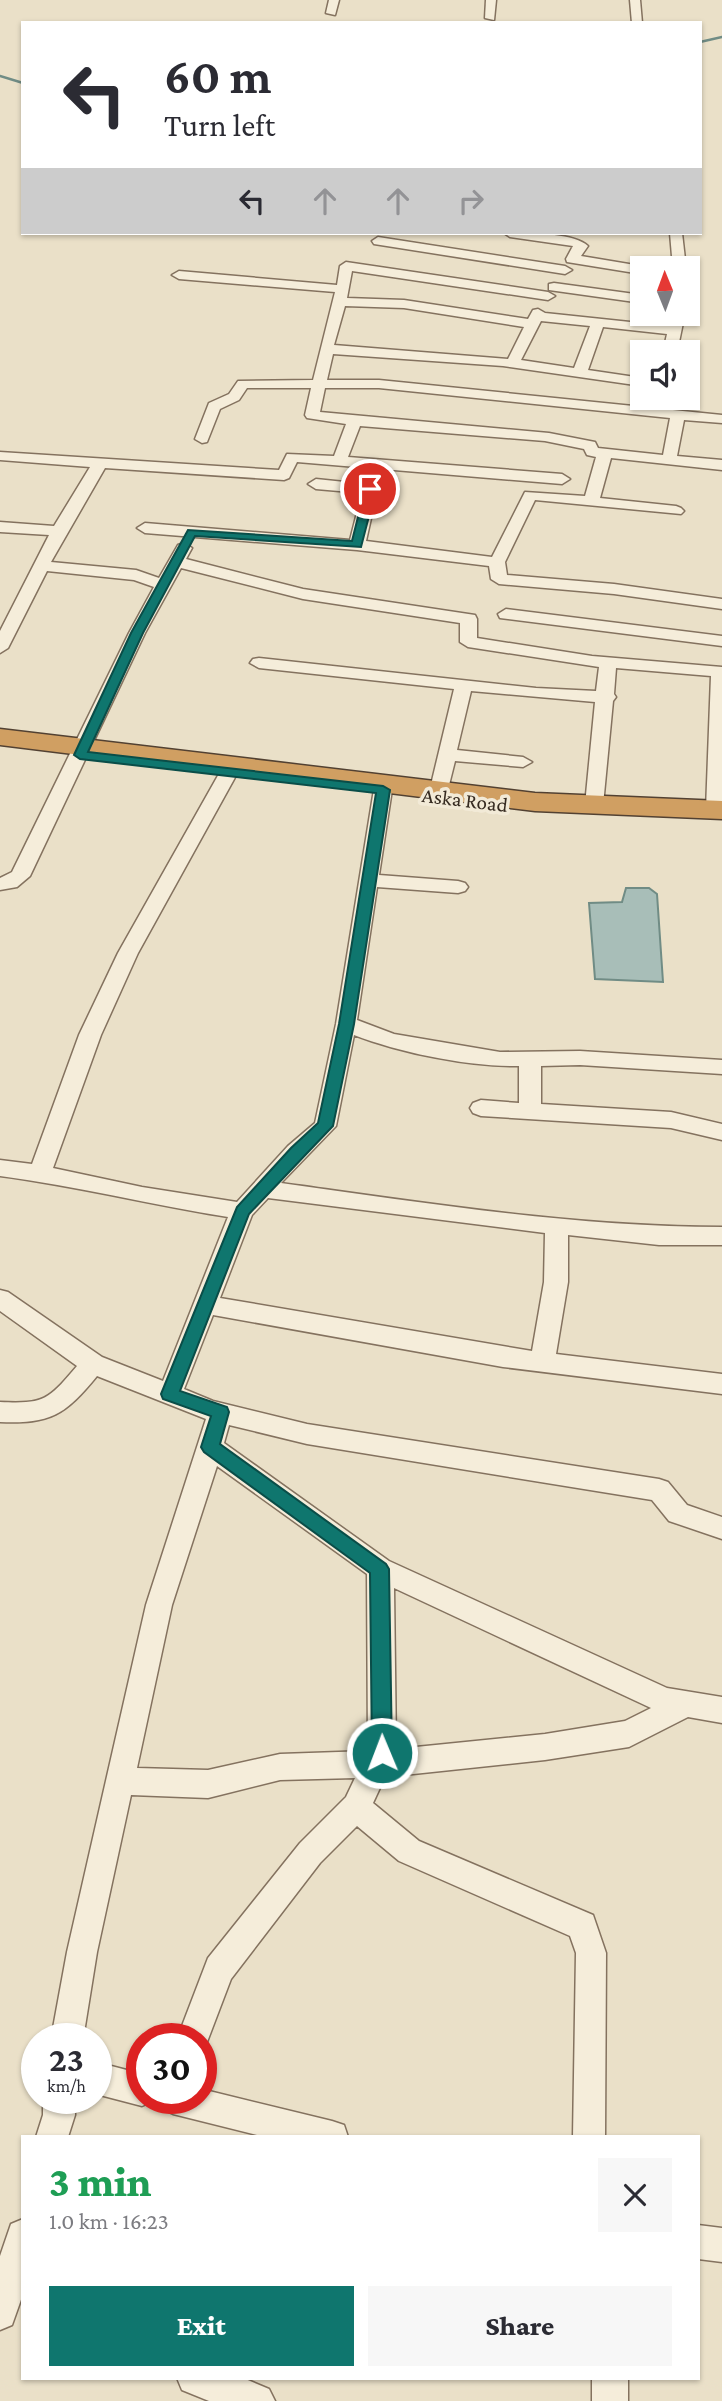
<!DOCTYPE html>
<meta charset="utf-8">
<style>
body{margin:0;font-family:"Crimson Pro",serif;background:#f7f7f7;color:#2b2b33;height:100vh;display:flex;flex-direction:column;font-size:26px;white-space:nowrap}
*{box-sizing:border-box;margin:0}
p{font-size:23px;color:#7c7c81}
.icon{flex:none;width:38px;height:38px;fill:none;stroke:currentColor;stroke-width:2;stroke-linecap:round;stroke-linejoin:round}
.map{position:relative;flex:1;overflow:hidden}
.details{position:absolute;left:21px;top:2135px;width:679px;height:245px;display:flex;flex-direction:column;background:#fff;border-radius:0px;box-shadow:0 2px 5px #0004}
.details>*{flex:none}
.top-card{position:absolute;left:21px;top:21px;width:681px;height:214px;border-radius:0px;box-shadow:0 2px 5px #0004;background:#fff;color:#2b2b33;overflow:hidden}
.needle{width:46px;rotate:359deg}
.tools{position:absolute;left:630px;top:256px;display:grid;gap:14px}
.tools a{display:grid;place-items:center;width:70px;height:70px;border-radius:0px;background:#fff;box-shadow:0 2px 5px #0004;font-size:35px}
.speed{position:absolute;left:21px;top:2023px;display:flex;gap:14px;font-size:35px;font-weight:700;text-align:center}
.speed>*{display:grid;place-content:center;width:91px;height:91px;border-radius:50%;background:#fff;box-shadow:0 2px 5px #0004;line-height:1}
.speed small{font-size:18px;font-weight:400}
.speed .limit{border:10px solid #d22;background:#fff;color:#111}
.pin{position:absolute;display:grid;place-items:center;width:60px;height:60px;color:#fff;margin:-30px;border:4px solid #fff;border-radius:50%;box-shadow:0 2px 7px #0007}
.me{position:absolute;width:77px;margin:-38px;rotate:359deg;stroke-linejoin:round;filter:drop-shadow(0 0 5px #0008)}
.turn{display:flex;align-items:center;gap:24px;height:147px;padding:0 28px;font-size:32px}
.turn .icon{width:91px;height:91px;stroke-width:2.5}
.turn b{display:block;font-size:49px;line-height:60px}
.lanes{display:flex;align-items:center;height:66px;padding:0 28px;background:#0003;justify-content:center;gap:35px;direction:ltr}
.lanes .off{opacity:.35}
.round{display:grid;place-items:center;flex:none;width:74px;height:74px;border-radius:0px;background:#f7f7f7}
.overview{display:flex;align-items:center;justify-content:space-between;height:119px;padding:0 28px}
h1{font-size:42px;font-weight:800;line-height:52px;color:#1e9e55}
.button{display:flex;gap:14px;margin-top:auto;padding:14px 28px}
.button a{flex:1;height:80px;border-radius:0px;background:#0f766e;color:#fff;font-size:28px;font-weight:800;line-height:80px;text-align:center}
.button a+a{background:#f7f7f7;color:#2b2b33}
.map>svg:first-child{display:block}
</style>
<div class="map">
<svg width="722" height="2401" viewBox="0 0 722 2401">
<rect width="100%" height="100%" fill="#eae0c8"/>
<path fill="#a8beb8" stroke="#708c85" stroke-width="2" d="M626,888H649L657,894L663,982L595,979L589,903L622,902Z"/>
<g fill="none" stroke-linecap="round" stroke-linejoin="round">
<g stroke="#708c85" stroke-width="2.5">
<path d="M700,42L722,37"/>
<path d="M0,76L23,83"/>
</g>
<defs>
<g id="minor">
<path d="M329,0H339L335,15L326,13Z"/>
<path d="M486,0H496L494,20L485,18Z"/>
<path d="M630,0H640L642,23H632Z"/>
<path d="M504,233C525,233 573,232 588,246L581,256L635,265L642,269L635,273L567,262L566,259L573,246L510,237Z"/>
<path d="M670,233H682L686,268H673Z"/>
<path d="M378,237L565,266L572,270L565,274L374,244L372,241Z"/>
<path d="M346,262L548,292L555,296L548,300L352,271L347,298L404,300L528,319L533,310L538,309L545,313L668,326L671,313H685L677,352H663L667,334L603,327L588,370L642,378V386L503,366L333,354L327,380H379L722,415V423L684,420L677,456L722,460V470L611,458L600,498L676,506L681,508L684,511L681,514L535,500L505,562L507,575L614,584L722,599V609L614,594L499,584L491,579L489,566L357,550L145,533L137,528L145,523L350,540L362,493L316,489L308,484L316,479L364,484L368,468L297,462L289,478L284,480L105,468L51,562L136,570L159,578L178,545L184,543L192,548L186,559L303,589L475,615L477,619V638L592,656L722,667V813L715,816L706,810L711,676L616,668L614,694L616,697L613,701L603,805L594,811L585,805L595,702L471,691L457,750L523,757L532,762L523,767L455,761L448,789L439,795L430,789L454,689L259,668L250,663L253,659L259,658L536,688L596,691L599,667L468,647L460,642V623L303,599L181,568L145,633L30,876L17,887L0,890V878L12,872L129,633L154,587L134,580L47,571L8,648L0,653V631L49,535L0,532V522L54,526L90,467L0,460V452L279,470L287,454L334,456L346,424L307,418L305,415L311,388H247L239,400L220,409L207,442L202,443L195,439L209,403L229,394L238,381L313,380L335,292L179,279L172,275L179,271L337,285L340,266ZM345,306L404,308L524,327L508,359L334,345ZM541,321L590,326L574,368L521,360ZM325,388H379L670,418L663,455L598,448L595,442L549,433L320,412ZM360,426L545,441L584,449L587,455L596,457L585,496L525,492L492,557L366,541L382,469L562,484L570,479L562,474L348,457Z"/>
<path d="M554,283L642,295V303L549,290V284Z"/>
<path d="M506,609L722,636V646L500,618L498,614Z"/>
<path d="M229,767L238,772L138,953L101,1035L53,1168L142,1187L237,1202L288,1146L315,1123L336,1024L375,783L384,777L393,783L379,875L458,881L465,883L468,887L465,891L458,893L377,887L357,1020L394,1034L500,1052L580,1051L722,1060V1074L580,1065L541,1066V1104L671,1112L722,1124V1140L671,1128L481,1116L473,1113L470,1108L473,1103L481,1100L519,1103V1066C469,1067 401,1053 354,1035L336,1126L281,1183C426,1203 576,1227 722,1227V1245H659L568,1235V1282L556,1354L722,1374V1394L503,1367L213,1315L184,1389L213,1401L307,1424L659,1479L668,1482L687,1505L722,1517V1539L669,1521L652,1500L307,1444L229,1425L224,1443L389,1561L667,1688L722,1697V1723L688,1717L629,1747L545,1760L385,1777L373,1803L419,1841L593,1915L606,1953L605,2137H573L576,1953L570,1936L399,1861L357,1826L320,1863L231,1979L204,2050L201,2051V2039H177L208,1958L300,1843L346,1797L355,1778L280,1780L208,1798L131,1795L97,1952L83,2039H51L67,1952L146,1605L206,1419L97,1376C65,1415 51,1424 0,1422V1402C45,1404 48,1400 77,1366L0,1311V1290L8,1292L102,1357L163,1381L228,1217C152,1205 77,1186 0,1176V1160L32,1164L79,1035L118,953L220,772ZM268,1198L545,1233L544,1282L532,1351L220,1298L252,1215ZM217,1466L367,1574L368,1751L280,1754L208,1770L137,1768L172,1605ZM394,1588L651,1708L625,1721L545,1734L396,1749Z"/>
<path d="M96,2062L142,2074V2098H155L153,2101L142,2106L96,2094Z"/>
<path d="M201,2089L332,2121L344,2125L348,2137H265L173,2114L162,2109L157,2098H201Z"/>
<path d="M43,2098H75V2115L68,2137H36L43,2115Z"/>
<path d="M23,2219V2294L12,2325L0,2330V2256L11,2224Z"/>
<path d="M698,2225L722,2228V2262L698,2259Z"/>
<path d="M177,2378H243L269,2389L275,2401H209L182,2390Z"/>
<rect x="592" y="2378" width="36" height="23"/>
</g>
<path id="highway" d="M0,729L535,793L722,801V819L535,811L0,745Z"/>
</defs>
<use href="#minor" stroke="#84725f" stroke-width="3"/>
<use href="#highway" stroke="#524132" stroke-width="3"/>
<use href="#minor" fill="#f5edda" fill-rule="evenodd"/>
<use href="#highway" fill="#d09f62" fill-rule="evenodd"/>
</g>
<path fill="#0f766e" stroke="#0a4d48" stroke-width="2" d="M370,486L376,489L361,547L195,536L143,633L88,752L383,786L390,790L354,1024L333,1126L249,1214L180,1391L227,1407L229,1412L220,1444L386,1564L389,1569L392,1753L389,1760L382,1763L375,1760L372,1753L370,1573L204,1452L201,1447L211,1416L163,1399L161,1394L237,1207L291,1148L318,1123L339,1024L376,793L80,759L74,755L131,633L188,530L352,541L365,489Z"/>
<g text-anchor="middle" stroke-width="7" stroke-linejoin="round" paint-order="stroke">
<g font-size="21" fill="#362b21" stroke="#f2ead7">
<text transform="translate(465 800) rotate(7)" y="7">Aska Road</text>
</g>
</g>
</svg>
<div class="tools">
<a><svg class="needle" viewBox="-14 -14 28 28"><path d="M0-13l5 13h-10z" fill="#e53935"/><path d="M0 13l5-13h-10z" fill="#7c7c81"/></svg></a>
<a><svg class="icon" aria-label="sound" viewBox="0 0 24 24"><path d="M4 9h4l5-4v14l-5-4H4zM17 9q2 3 0 6"/></svg></a>
</div>
<div class="speed"><div>23<small>km/h</small></div><div class="limit">30</div></div>
<div class="pin" style="left:370px;top:489px;background:#d93025"><svg class="icon" aria-label="arrive" viewBox="0 0 24 24"><path d="M6 21V4h12l-3 4 3 4H6"/></svg></div>
<svg class="me" style="left:382px;top:1753px" viewBox="-20 -20 40 40"><circle r="17" fill="#0f766e" stroke="#fff" stroke-width="3"/><path d="M0-11L8 9 0 5-8 9z" fill="#fff"/></svg>
<div class="top-card">
<div class="turn"><svg class="icon" aria-label="left" viewBox="0 0 24 24"><path d="M17 20v-9H6M10 6l-5 5 5 5"/></svg><div><b>60 m</b>Turn left</div></div>
<div class="lanes"><svg class="icon" aria-label="left" viewBox="0 0 24 24"><path d="M17 20v-9H6M10 6l-5 5 5 5"/></svg><svg class="icon off" aria-label="ahead" viewBox="0 0 24 24"><path d="M12 20V5M6 11l6-6 6 6"/></svg><svg class="icon off" aria-label="ahead" viewBox="0 0 24 24"><path d="M12 20V5M6 11l6-6 6 6"/></svg><svg class="icon off" aria-label="right" viewBox="0 0 24 24"><path d="M7 20v-9h11M14 6l5 5-5 5"/></svg></div>
</div>
<section class="details">
<div class="overview"><div><h1>3 min</h1><p>1.0 km · 16:23</p></div><a class="round"><svg class="icon" aria-label="close" viewBox="0 0 24 24"><path d="M6 6l12 12M18 6L6 18"/></svg></a></div>
<div class="button"><a>Exit</a><a>Share</a></div>
</section>
</div>
